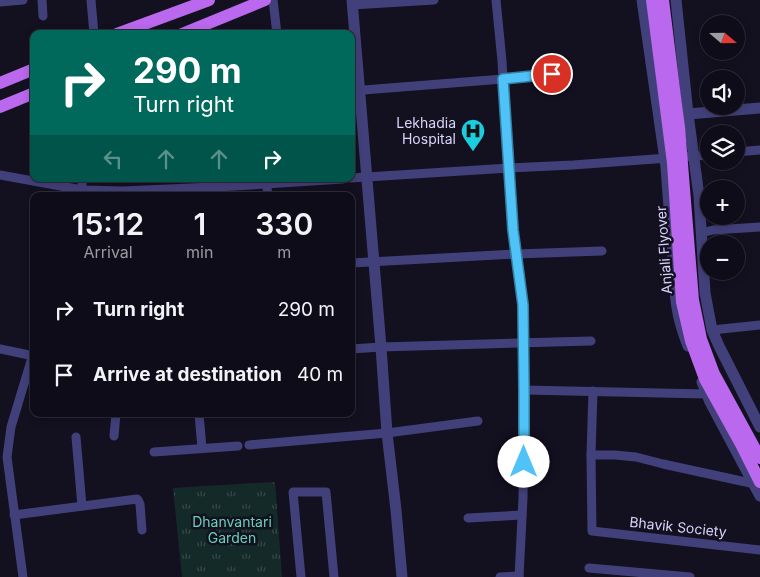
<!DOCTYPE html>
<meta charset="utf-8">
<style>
body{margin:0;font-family:Inter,sans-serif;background:#1c1a25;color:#f1f3f6;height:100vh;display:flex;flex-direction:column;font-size:19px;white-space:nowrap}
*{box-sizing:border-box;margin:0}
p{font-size:16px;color:#9b9ba2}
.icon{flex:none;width:28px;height:28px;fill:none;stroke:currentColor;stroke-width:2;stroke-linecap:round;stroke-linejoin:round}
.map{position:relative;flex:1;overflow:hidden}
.sheet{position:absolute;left:30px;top:192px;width:325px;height:225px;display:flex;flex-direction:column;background:#0e0c18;border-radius:10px;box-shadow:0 2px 8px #0003,0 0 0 1px #2e2c37}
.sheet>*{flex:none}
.top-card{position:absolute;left:30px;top:30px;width:325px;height:152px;border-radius:10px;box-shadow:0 2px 8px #0003,0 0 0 1px #2e2c37;background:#00695c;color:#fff;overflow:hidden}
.needle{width:32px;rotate:110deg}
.buttons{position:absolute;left:700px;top:15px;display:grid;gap:10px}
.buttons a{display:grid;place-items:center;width:45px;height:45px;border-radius:50%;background:#0e0c18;box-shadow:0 2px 8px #0003,0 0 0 1px #2e2c37;font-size:25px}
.pin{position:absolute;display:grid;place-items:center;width:42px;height:42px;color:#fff;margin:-21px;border:2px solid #fff;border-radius:50%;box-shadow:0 1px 5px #0007}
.me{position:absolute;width:55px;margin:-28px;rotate:0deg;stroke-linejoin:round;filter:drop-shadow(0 0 4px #0008)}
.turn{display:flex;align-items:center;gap:18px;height:105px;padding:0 20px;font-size:22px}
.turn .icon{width:65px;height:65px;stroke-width:2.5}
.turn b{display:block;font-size:35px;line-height:42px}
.lanes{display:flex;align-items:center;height:48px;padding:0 20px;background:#0003;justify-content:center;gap:25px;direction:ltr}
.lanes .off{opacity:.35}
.eta{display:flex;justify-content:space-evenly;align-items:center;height:85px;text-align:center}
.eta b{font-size:30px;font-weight:600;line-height:35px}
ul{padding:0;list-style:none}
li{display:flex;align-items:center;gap:15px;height:65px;padding:0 20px}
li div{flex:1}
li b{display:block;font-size:19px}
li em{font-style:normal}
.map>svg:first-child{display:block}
</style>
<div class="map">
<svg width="760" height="577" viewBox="0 0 760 577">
<defs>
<pattern id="park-tufts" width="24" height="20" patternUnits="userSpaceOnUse" patternTransform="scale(1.25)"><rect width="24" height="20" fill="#142a29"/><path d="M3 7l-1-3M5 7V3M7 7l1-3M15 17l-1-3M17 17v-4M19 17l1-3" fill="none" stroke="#354849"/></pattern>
</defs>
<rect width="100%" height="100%" fill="#131020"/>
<path fill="url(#park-tufts)" d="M275,482L282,577H182L173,488Z"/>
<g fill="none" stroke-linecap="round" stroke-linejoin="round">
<g stroke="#42407a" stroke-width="9">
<path d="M42,0L43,16"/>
<path d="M91,0L94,34"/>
<path d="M273,0L277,34"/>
<path d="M496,0L502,61L506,135L513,230L523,305L524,390L523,498L519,577"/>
<path d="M0,2L23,0"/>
<path d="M352,5L434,0"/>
<path d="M351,91L503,79L552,75"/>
<path d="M736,152L760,150"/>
<path d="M0,175L82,190L123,191L235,186L343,179"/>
<path d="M351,178L509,168L573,165L709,155"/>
<path d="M266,179L268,196"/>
<path d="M80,196L83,179"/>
<path d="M701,233L713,230L760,227"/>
<path d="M351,263L516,254L602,251"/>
<path d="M712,330L760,325"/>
<path d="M0,349L34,356"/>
<path d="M351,349L381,347L591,341"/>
<path d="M524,390L706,394"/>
<path d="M593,391L591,455H615L636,457L663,464L755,484"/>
<path d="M199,414L202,448"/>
<path d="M114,436L116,414"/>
<path d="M76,437L82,506"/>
<path d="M249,445L387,433L478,421"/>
<path d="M154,452L238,446"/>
<path d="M591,455L592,531L760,550"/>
<path d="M14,515L137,499L138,500L140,504L142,530"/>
<path d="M468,518L522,515"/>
<path d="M589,568L690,577"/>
<path d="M23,577L7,457L11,427L34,351"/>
<path d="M301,577L293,492H326L334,577"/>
<path d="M500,577L519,576"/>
</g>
<g stroke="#42407a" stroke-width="11">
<path d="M352,0L381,347L387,433L396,510L402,577"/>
<path d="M642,0L666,167L674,275"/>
<path d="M676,0L688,114L699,196L705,293L712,330L719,346L760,427"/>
<path d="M688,114L760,108"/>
<path d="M675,291C677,313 680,325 688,346"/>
<path d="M702,382L710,402L760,496"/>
</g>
<g stroke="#ba68ed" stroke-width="12">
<path d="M117,34L209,0"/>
<path d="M182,34L265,0"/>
<path d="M0,83L34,69"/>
<path d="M0,107L34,93"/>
</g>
<g stroke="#ba68ed" stroke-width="12">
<path d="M652,0L673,163L682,302L691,341L705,379L741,444L760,482"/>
<path d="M663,0L676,105L679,127L693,300L701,339L714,374L760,458"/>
</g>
</g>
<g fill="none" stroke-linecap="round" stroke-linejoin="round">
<defs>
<path id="route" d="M524,462V390L523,305L513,230L503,79L552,74"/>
</defs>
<use href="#route" stroke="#337fa1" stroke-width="12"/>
<use href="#route" stroke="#4fc3f7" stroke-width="9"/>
</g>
<defs>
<symbol id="hospital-pin" viewBox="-11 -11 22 30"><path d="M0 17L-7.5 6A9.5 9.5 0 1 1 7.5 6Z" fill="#1acee0" stroke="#131020"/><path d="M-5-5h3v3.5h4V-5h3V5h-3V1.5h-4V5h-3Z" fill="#111"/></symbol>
</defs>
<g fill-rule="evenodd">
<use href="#hospital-pin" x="459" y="117" width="28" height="38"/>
</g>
<g text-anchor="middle" stroke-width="5" stroke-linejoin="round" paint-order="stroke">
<g font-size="14" fill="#d8d4fa" stroke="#131020" text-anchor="end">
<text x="456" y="128">Lekhadia<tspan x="456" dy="16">Hospital</tspan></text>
</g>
<g font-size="14" fill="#d8d4fa" stroke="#131020">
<text transform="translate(664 250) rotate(-94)" y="5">Anjali Flyover</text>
<text transform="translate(678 527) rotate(6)" y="5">Bhavik Society</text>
</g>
<g font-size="14" fill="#69d1b6" stroke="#131020">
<text x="232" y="527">Dhanvantari<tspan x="232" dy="16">Garden</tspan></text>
</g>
</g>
</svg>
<div class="buttons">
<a><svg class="needle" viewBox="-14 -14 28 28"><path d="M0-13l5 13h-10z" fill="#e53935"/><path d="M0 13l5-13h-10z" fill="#9b9ba2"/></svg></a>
<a><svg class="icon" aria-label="sound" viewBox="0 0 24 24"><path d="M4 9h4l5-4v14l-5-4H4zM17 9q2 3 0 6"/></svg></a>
<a><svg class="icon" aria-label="layers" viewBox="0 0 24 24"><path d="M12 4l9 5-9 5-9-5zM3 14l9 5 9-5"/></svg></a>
<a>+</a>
<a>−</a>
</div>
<div class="pin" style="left:552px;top:74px;background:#d93025"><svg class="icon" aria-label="arrive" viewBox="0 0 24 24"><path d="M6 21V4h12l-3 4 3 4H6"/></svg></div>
<svg class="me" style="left:524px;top:462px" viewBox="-20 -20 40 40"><circle r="19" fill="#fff"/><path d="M0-13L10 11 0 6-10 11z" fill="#4fc3f7"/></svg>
<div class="top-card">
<div class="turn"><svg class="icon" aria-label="right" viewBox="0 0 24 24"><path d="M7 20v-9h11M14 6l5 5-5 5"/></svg><div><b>290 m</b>Turn right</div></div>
<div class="lanes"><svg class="icon off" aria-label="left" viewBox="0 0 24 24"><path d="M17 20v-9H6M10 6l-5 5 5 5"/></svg><svg class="icon off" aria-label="ahead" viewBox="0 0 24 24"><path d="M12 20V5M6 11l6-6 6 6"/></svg><svg class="icon off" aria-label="ahead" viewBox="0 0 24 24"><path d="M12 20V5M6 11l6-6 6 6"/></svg><svg class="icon" aria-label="right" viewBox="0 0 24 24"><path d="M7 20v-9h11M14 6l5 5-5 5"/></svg></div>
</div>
<section class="sheet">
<div class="eta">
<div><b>15:12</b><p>Arrival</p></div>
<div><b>1</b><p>min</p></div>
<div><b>330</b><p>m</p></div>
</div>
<ul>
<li><svg class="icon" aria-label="right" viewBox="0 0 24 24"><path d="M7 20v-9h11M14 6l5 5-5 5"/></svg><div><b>Turn right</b></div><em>290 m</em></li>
<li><svg class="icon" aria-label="arrive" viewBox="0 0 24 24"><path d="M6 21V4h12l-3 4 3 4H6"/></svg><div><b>Arrive at destination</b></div><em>40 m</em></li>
</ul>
</section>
</div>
